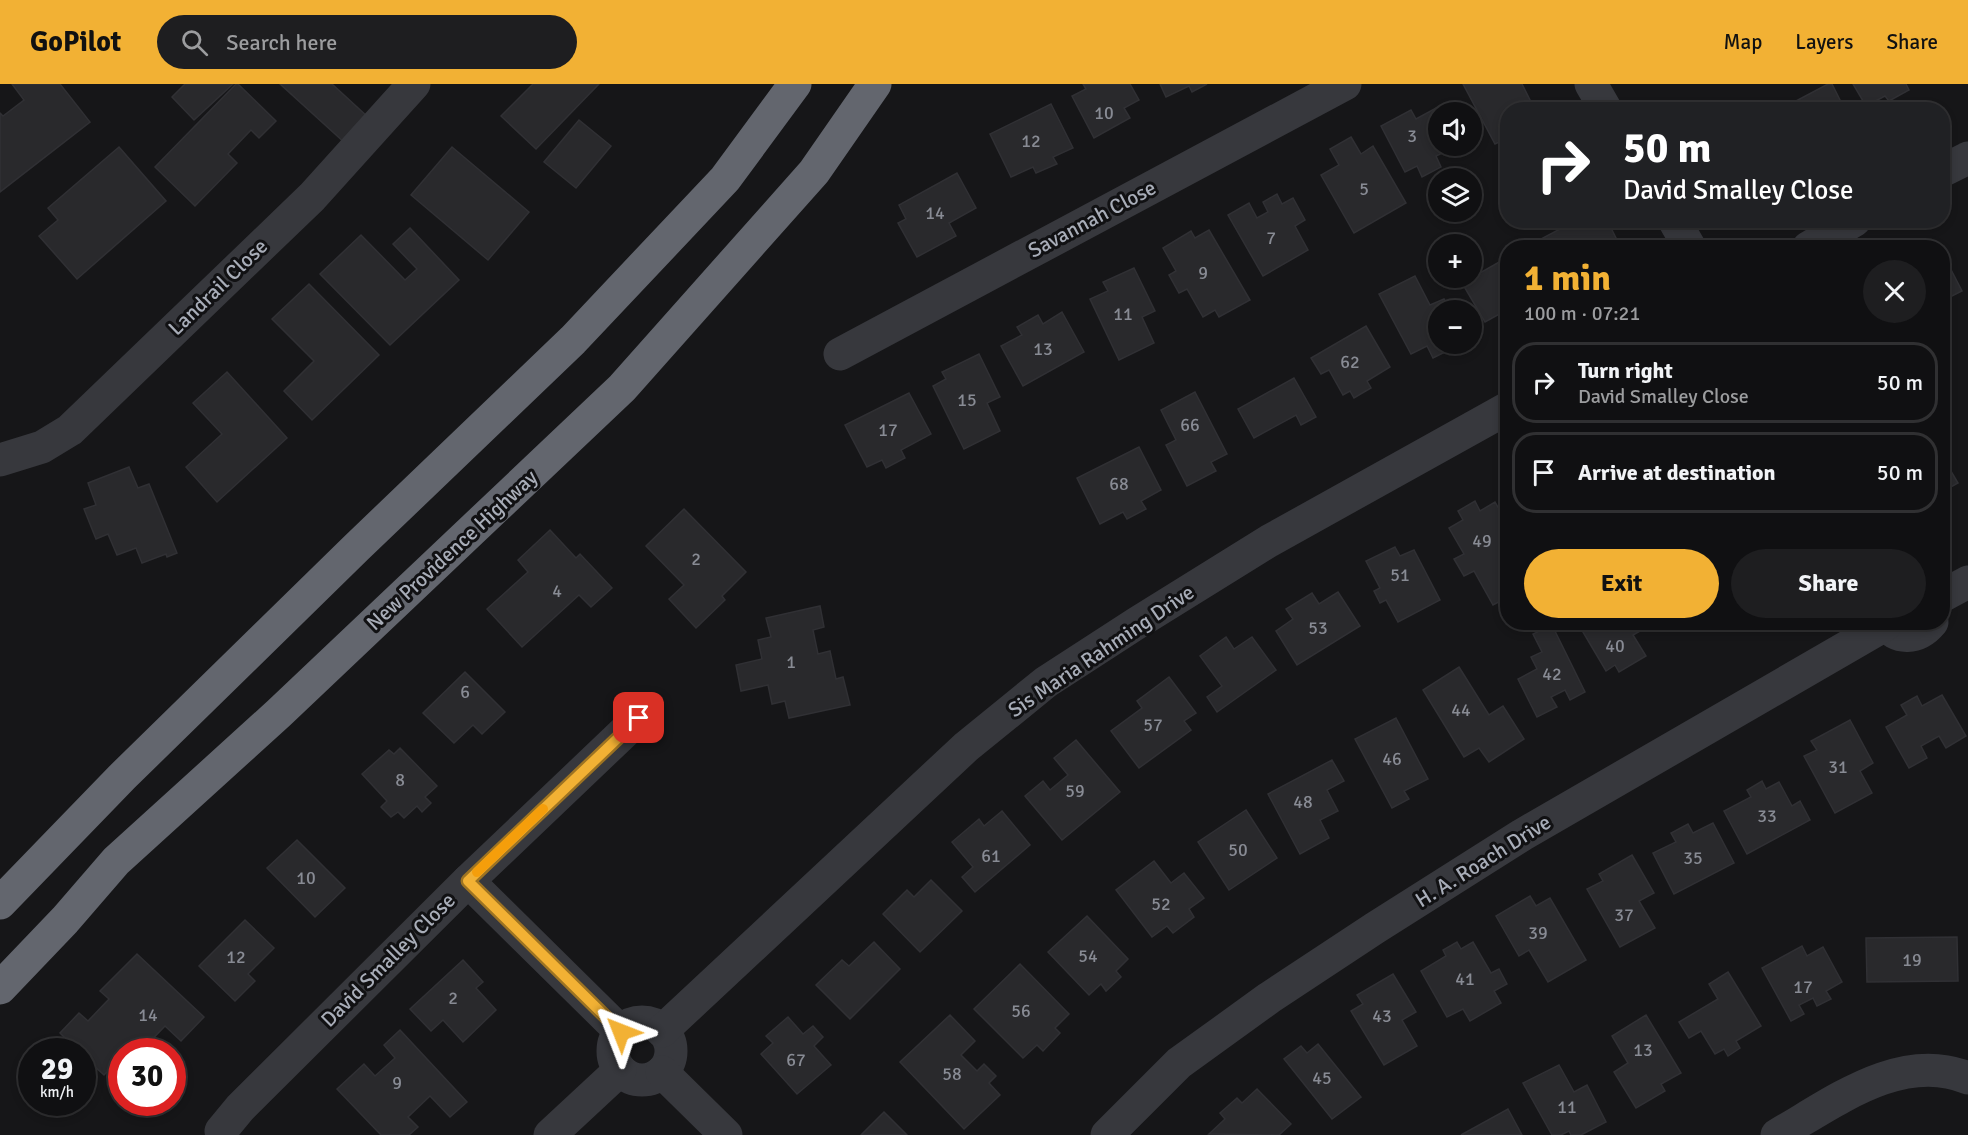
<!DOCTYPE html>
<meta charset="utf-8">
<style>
body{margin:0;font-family:Signika,sans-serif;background:#1e1e20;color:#f1f3f6;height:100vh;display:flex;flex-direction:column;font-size:22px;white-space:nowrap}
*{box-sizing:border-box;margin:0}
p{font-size:20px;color:#9c9d9f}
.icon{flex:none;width:33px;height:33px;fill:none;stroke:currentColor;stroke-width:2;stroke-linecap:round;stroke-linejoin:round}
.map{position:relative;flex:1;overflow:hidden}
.side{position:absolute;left:1500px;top:156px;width:450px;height:390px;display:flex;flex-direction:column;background:#101012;border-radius:24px;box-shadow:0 3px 9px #0003,0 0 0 2px #303032}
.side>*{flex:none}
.top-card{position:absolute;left:1500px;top:18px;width:450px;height:126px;border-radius:24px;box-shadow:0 3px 9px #0003,0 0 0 2px #303032;background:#202124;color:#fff;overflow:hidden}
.tools{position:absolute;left:1428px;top:18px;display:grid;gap:12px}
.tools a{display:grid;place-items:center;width:54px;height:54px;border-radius:50%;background:#101012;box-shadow:0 3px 9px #0003,0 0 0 2px #303032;font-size:30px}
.speed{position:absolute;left:18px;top:954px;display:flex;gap:12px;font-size:30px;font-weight:700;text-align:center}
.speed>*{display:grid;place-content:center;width:78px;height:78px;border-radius:50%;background:#101012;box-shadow:0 3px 9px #0003,0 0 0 2px #303032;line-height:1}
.speed small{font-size:15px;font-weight:400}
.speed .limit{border:9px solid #d22;background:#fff;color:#111}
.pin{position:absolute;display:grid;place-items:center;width:51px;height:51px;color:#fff;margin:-26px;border-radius:12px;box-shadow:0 3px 9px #0006}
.me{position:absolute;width:66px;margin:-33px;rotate:315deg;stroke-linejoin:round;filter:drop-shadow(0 0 4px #0008)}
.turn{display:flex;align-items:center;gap:21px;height:126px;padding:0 24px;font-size:27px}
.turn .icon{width:78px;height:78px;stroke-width:2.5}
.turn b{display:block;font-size:42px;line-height:51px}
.round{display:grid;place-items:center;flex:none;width:63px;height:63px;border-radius:32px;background:#1e1e20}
.summary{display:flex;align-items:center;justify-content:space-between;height:102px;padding:0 24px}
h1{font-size:36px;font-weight:700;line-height:45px;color:#f2b134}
.action{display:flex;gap:12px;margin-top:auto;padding:12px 24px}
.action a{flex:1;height:69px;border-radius:36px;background:#f2b134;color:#111;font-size:24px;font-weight:700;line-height:69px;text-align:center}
.action a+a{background:#1e1e20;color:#f1f3f6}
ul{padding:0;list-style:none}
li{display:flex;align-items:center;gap:18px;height:81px;margin:0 12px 9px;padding:0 12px;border:3px solid #303032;border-radius:24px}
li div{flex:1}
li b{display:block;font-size:22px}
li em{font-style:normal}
header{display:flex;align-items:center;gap:36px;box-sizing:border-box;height:84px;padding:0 30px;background:#f2b134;color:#111}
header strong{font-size:28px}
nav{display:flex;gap:33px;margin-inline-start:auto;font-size:21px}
.search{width:420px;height:54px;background:#1e1e20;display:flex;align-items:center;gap:15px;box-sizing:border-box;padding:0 21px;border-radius:33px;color:#9c9d9f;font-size:22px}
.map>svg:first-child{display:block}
</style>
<header>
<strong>GoPilot</strong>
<div class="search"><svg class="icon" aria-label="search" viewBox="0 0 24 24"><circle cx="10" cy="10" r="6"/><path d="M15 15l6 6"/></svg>Search here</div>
<nav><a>Map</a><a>Layers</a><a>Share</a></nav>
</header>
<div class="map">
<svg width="1968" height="1051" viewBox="0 0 1968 1051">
<rect width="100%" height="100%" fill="#161618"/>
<g fill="#29292c" stroke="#303034" stroke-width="1.5">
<path d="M12,0H60L90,38L0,108V29L3,32L24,16Z"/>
<path d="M185,0H233L194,36L172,13Z"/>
<path d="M236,0H238L276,37L259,54L251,46L228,70L237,79L195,122L155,83Z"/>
<path d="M280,0H332L369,34L346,60Z"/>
<path d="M533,0H599L536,65L501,32Z"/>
<path d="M1083,0H1130L1139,16L1124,24L1130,34L1094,54L1072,12L1086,5Z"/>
<path d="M1160,0H1207L1192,8L1189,2L1166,13Z"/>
<path d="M1463,0H1522L1535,26H1508V54L1495,60Z"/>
<path d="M1828,0H1832L1845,26H1779Z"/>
<path d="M1853,0H1906L1909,6L1889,17L1885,12L1866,22Z"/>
<path d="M1051,20L1073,64L1053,73L1057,80L1036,89L1033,83L1011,93L990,50Z"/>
<path d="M1438,23L1441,28H1438V62H1457L1436,72L1441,83L1422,93L1417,82L1405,88L1381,42L1411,26L1416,35Z"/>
<path d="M579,36L611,62L576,104L544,78Z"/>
<path d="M1351,53L1361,70L1373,62L1406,119L1354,149L1321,91L1339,81L1330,65Z"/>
<path d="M119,63L166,117L77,195L39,152L58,136L48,124Z"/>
<path d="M452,63L529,128L488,176L411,111Z"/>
<path d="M957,89L976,124L949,139L956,152L917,173L898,139L906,135L899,121Z"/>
<path d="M1277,110L1282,120L1293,114L1305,136L1295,142L1308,166L1263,192L1228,131L1249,119L1257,134L1268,128L1263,118Z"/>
<path d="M1577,136H1607L1621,164H1543L1539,156Z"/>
<path d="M410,144L459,196L390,261L320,190L361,151L405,196L417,185L393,160Z"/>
<path d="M1209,146L1250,216L1219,233L1215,226L1203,233L1187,205L1179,209L1169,191L1176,187L1163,164L1191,147L1195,154Z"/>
<path d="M1508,173V237L1503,228L1485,238L1462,199Z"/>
<path d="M1946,176L1962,207L1942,217V178Z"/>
<path d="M1134,184L1155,227L1142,233L1154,259L1119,276L1090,215L1108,207L1103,198Z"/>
<path d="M1415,192L1430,221L1444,215L1450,226H1438V260H1461L1433,274L1427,262L1411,270L1379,210Z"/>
<path d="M309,200L379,271L312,336L284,307L314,277L272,235Z"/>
<path d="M1062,228L1084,268L1023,302L1001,262L1022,251L1017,243L1038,231L1043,240Z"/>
<path d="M1366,242L1390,283L1367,297L1371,304L1354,314L1350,307L1343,311L1329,286L1321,290L1311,274Z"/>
<path d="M979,270L1000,313L987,319L1000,347L964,365L933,302L946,295L942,288Z"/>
<path d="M227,288L287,354L217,418L186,383L222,350L193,319Z"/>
<path d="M1294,294L1316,333L1301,341L1296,331L1254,354L1238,325Z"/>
<path d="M1195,308L1227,370L1211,378L1216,387L1187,402L1166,361L1176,356L1161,326Z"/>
<path d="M909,309L931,350L901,366L905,374L886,384L882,376L867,383L845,341Z"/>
<path d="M1139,363L1161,406L1141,417L1146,425L1127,435L1123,428L1100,440L1077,394Z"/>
<path d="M1942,372L1958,399L1942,408Z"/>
<path d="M129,383L138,404L149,400L177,469L167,473L166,470L142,479L136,464L117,471L108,450L96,455L84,425L96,421L88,399Z"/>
<path d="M1475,417L1480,427L1495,418L1508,440V513L1493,521L1474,487L1464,492L1454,475L1464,470L1449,444L1463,436L1458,427Z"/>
<path d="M684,425L746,488L722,512L725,516L696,544L669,515L684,501L646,462Z"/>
<path d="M550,446L576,474L580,470L612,504L591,523L579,511L522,563L487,525L528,488L518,476Z"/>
<path d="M1395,463L1400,472L1414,466L1440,516L1398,538L1386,516L1380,519L1374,507L1380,504L1366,477Z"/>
<path d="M1338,508L1360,542L1297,581L1276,547L1293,535L1286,525L1312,509L1319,520Z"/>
<path d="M820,522L824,543L813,546L818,570L830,567L836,595L843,593L850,621L789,634L785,617L772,620L768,601L741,607L736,581L762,575L758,556L771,553L766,534Z"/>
<path d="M1577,538H1638L1642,546L1633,551L1646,572L1619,588L1615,581L1606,587Z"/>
<path d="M1552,541L1585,608L1570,616L1565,606L1551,613L1557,623L1537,633L1518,595L1537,585L1531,573L1542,568L1533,550Z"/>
<path d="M1226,553L1234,565L1252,553L1276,586L1217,628L1207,613L1222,602L1200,572Z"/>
<path d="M1459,583L1489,631L1503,622L1524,655L1489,678L1479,664L1464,673L1423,606Z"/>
<path d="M465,588L505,628L482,650L473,641L454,659L423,629Z"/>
<path d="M1169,593L1196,629L1184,637L1191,646L1139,684L1111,647L1142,624L1137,617Z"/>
<path d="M1942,611L1966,652L1946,664L1939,652L1921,662L1927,674L1909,684L1886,643L1907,631L1901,621L1917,612L1922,622Z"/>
<path d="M1396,634L1428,695L1404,707L1409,715L1392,724L1355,655Z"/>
<path d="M1850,636L1873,679L1860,687L1872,709L1835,729L1804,672L1817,666L1811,657Z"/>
<path d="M1076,656L1120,708L1062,756L1025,712L1043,697L1050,706L1068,691L1054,674Z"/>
<path d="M400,664L437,702L425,713L431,719L422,728L417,722L404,734L398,728L391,733L381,723L387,717L362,690L389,666L394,670Z"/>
<path d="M1332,676L1344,697L1327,706L1338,727L1320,736L1329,754L1300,770L1268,710Z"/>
<path d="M1762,697L1766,705L1779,698L1792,722L1800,717L1810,736L1747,770L1724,727L1751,713L1747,706Z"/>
<path d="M1246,726L1277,774L1229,806L1198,758Z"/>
<path d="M1002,727L1030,761L975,808L962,793L973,783L952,758L979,735L984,742Z"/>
<path d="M1713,739L1734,779L1674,810L1653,769L1676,758L1671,749L1688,740L1693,749Z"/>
<path d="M297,756L345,804L315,833L267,784Z"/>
<path d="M1632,771L1654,809L1639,817L1655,844L1620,863L1587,805L1603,797L1599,790Z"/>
<path d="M1154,777L1171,799L1184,789L1204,814L1189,825L1194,833L1173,849L1167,842L1152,853L1116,806Z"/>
<path d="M931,796L962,827L920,868L883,830L907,806L914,813Z"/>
<path d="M1530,812L1536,822L1550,814L1586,876L1548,898L1529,866L1519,872L1496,832Z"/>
<path d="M1087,832L1128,875L1116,887L1121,893L1106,907L1101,900L1089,911L1048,868Z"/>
<path d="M245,836L274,864L248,890L255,897L235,917L199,882Z"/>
<path d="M1957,853L1958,897L1867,898L1866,854Z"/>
<path d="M874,858L900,885L850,935L816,901L842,876L849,882Z"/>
<path d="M1457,858L1461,865L1473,858L1491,889L1499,885L1507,900L1494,907L1501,919L1470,937L1463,925L1447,933L1421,887L1446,872L1443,866Z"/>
<path d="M1802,862L1807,872L1823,863L1842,898L1826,907L1831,915L1817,922L1813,914L1799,921L1804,930L1791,937L1762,884Z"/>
<path d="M137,870L204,933L181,957L165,942L143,965L136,958L127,968H122V973L104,991L82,971V968H79L60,949L79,929L88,937L109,915L100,907Z"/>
<path d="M463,876L483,898L476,904L496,926L463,958L443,936L431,947L410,925Z"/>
<path d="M1020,880L1069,930L1055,944L1060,949L1043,967L1037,961L1023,974L974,925Z"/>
<path d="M1728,888L1761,942L1736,957L1740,964L1728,972L1724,965L1715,970L1701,947L1689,954L1679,938L1718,915L1709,900Z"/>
<path d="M1393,890L1416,928L1402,936L1417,962L1384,981L1351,927L1363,920L1357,911Z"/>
<path d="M950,931L975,957L961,971L977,987L984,980L996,992L989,999L1000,1011L964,1045L900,978Z"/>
<path d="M1646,931L1681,989L1661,1000L1665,1007L1636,1024L1614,988L1628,979L1612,952Z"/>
<path d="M788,933L803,950L813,942L823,953L814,962L831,981L797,1010L761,970L773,959L766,952Z"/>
<path d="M400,946L467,1018L450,1033L430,1012L408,1033L418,1043L409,1051H381L337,1005L364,980L375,992L395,974L384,961Z"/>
<path d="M1318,960L1361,1013L1332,1035L1284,975L1301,962L1307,969Z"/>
<path d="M1559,981L1574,1008L1587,1001L1606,1038L1581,1051H1571L1569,1047L1561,1051H1552L1523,999Z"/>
<path d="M1257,1005L1291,1040L1279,1051L1209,1050L1225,1035L1220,1029L1237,1014L1242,1019Z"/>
<path d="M1508,1025L1522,1051H1461Z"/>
<path d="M884,1028L907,1051H861Z"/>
</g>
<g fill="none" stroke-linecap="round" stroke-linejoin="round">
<g stroke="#37383d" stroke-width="33">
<path d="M1591,0L1606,26"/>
<path d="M1942,87L1968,74"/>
<path d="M1674,136L1690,164"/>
<path d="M1808,164L1855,136"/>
<path d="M840,270L1345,0"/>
<path d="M0,376L42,363L70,346L312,113L414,0"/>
<path d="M1942,512L1968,498"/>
<path d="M1884,538C1897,557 1918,555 1932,538"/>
<path d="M468,797L621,948"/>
<circle cx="642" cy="967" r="29"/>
<path d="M662,947L966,663L1046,598L1137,539L1269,457L1508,324"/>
<path d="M662,988L726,1051"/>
<path d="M221,1047L240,1024L468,797L639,634"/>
<path d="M550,1051L620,986"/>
<path d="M1107,1051L1179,979L1269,914L1375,844L1522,751L1885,541"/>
<path d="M1777,1051C1833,1019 1901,966 1968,994"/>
</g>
<g stroke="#63666e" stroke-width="33">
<path d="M0,819L122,693L356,464L573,256L725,95L795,0"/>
<path d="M0,904L65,836L116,777L279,629L622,304L814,88L875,0"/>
</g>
</g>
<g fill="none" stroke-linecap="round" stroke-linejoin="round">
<defs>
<path id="route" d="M621,948L468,797L639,634"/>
</defs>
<use href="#route" stroke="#9d7322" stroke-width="15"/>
<use href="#route" stroke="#f2b134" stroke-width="10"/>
<path stroke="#f59e0b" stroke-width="10" d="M477,788L543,725"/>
</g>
<g text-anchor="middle" stroke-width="6" stroke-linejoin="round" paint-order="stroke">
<g font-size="18" fill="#888b94">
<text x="1104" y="35">10</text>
<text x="1412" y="58">3</text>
<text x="1031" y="63">12</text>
<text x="1364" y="111">5</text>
<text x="935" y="135">14</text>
<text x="1271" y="160">7</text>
<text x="1203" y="195">9</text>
<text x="1123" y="236">11</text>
<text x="1043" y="271">13</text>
<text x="1350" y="284">62</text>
<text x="967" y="322">15</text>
<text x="1190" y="347">66</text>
<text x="888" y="352">17</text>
<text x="1119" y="406">68</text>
<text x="1482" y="463">49</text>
<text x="696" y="481">2</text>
<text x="1400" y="497">51</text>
<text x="557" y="513">4</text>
<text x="1318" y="550">53</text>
<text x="1615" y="568">40</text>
<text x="791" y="584">1</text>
<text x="1552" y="596">42</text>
<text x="465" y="614">6</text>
<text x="1461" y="632">44</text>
<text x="1153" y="647">57</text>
<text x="1392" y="681">46</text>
<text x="1838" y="689">31</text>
<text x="400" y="702">8</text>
<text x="1075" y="713">59</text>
<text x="1303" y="724">48</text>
<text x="1767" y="738">33</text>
<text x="1238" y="772">50</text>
<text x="991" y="778">61</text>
<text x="1693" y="780">35</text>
<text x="306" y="800">10</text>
<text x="1161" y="826">52</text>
<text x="1624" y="837">37</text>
<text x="1538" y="855">39</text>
<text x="1088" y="878">54</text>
<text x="236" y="879">12</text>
<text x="1912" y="882">19</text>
<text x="1465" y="901">41</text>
<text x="1803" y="909">17</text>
<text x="453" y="920">2</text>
<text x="1021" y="933">56</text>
<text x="148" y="937">14</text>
<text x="1382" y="938">43</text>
<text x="1643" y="972">13</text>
<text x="796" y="982">67</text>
<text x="952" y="996">58</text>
<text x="1322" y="1000">45</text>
<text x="397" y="1005">9</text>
<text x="1567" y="1029">11</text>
</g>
<g font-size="21" fill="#a8adb8" stroke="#111113">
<text transform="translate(1092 135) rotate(-28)" y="7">Savannah Close</text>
<text transform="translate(218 203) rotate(-44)" y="7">Landrail Close</text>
<text transform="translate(452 466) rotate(-43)" y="7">New Providence Highway</text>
<text transform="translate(1101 567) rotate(-34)" y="7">Sis Maria Rahming Drive</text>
<text transform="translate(1483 777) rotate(-32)" y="7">H. A. Roach Drive</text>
<text transform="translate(388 876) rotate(-45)" y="7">David Smalley Close</text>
</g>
</g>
</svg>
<div class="tools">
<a><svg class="icon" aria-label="sound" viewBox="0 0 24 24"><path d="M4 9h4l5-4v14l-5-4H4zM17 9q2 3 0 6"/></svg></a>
<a><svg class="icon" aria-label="layers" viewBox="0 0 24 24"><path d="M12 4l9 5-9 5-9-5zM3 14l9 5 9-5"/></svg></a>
<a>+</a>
<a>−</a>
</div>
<div class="speed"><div>29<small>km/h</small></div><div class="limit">30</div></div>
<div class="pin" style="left:639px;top:634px;background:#d93025"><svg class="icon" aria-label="arrive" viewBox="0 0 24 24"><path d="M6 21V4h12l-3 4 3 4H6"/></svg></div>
<svg class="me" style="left:621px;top:948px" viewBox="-20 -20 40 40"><path d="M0-17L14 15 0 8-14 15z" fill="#f2b134" stroke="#fff" stroke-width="4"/></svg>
<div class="top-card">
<div class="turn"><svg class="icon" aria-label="right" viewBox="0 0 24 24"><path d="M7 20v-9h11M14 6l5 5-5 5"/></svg><div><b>50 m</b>David Smalley Close</div></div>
</div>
<section class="side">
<div class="summary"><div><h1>1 min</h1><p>100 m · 07:21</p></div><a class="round"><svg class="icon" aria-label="close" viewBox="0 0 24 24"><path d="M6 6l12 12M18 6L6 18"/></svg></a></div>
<ul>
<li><svg class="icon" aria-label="right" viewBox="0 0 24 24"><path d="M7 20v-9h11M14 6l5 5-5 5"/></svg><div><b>Turn right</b><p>David Smalley Close</p></div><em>50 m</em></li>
<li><svg class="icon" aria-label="arrive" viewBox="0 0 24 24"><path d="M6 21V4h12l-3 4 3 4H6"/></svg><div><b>Arrive at destination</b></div><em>50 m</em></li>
</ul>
<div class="action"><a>Exit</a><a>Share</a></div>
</section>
</div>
